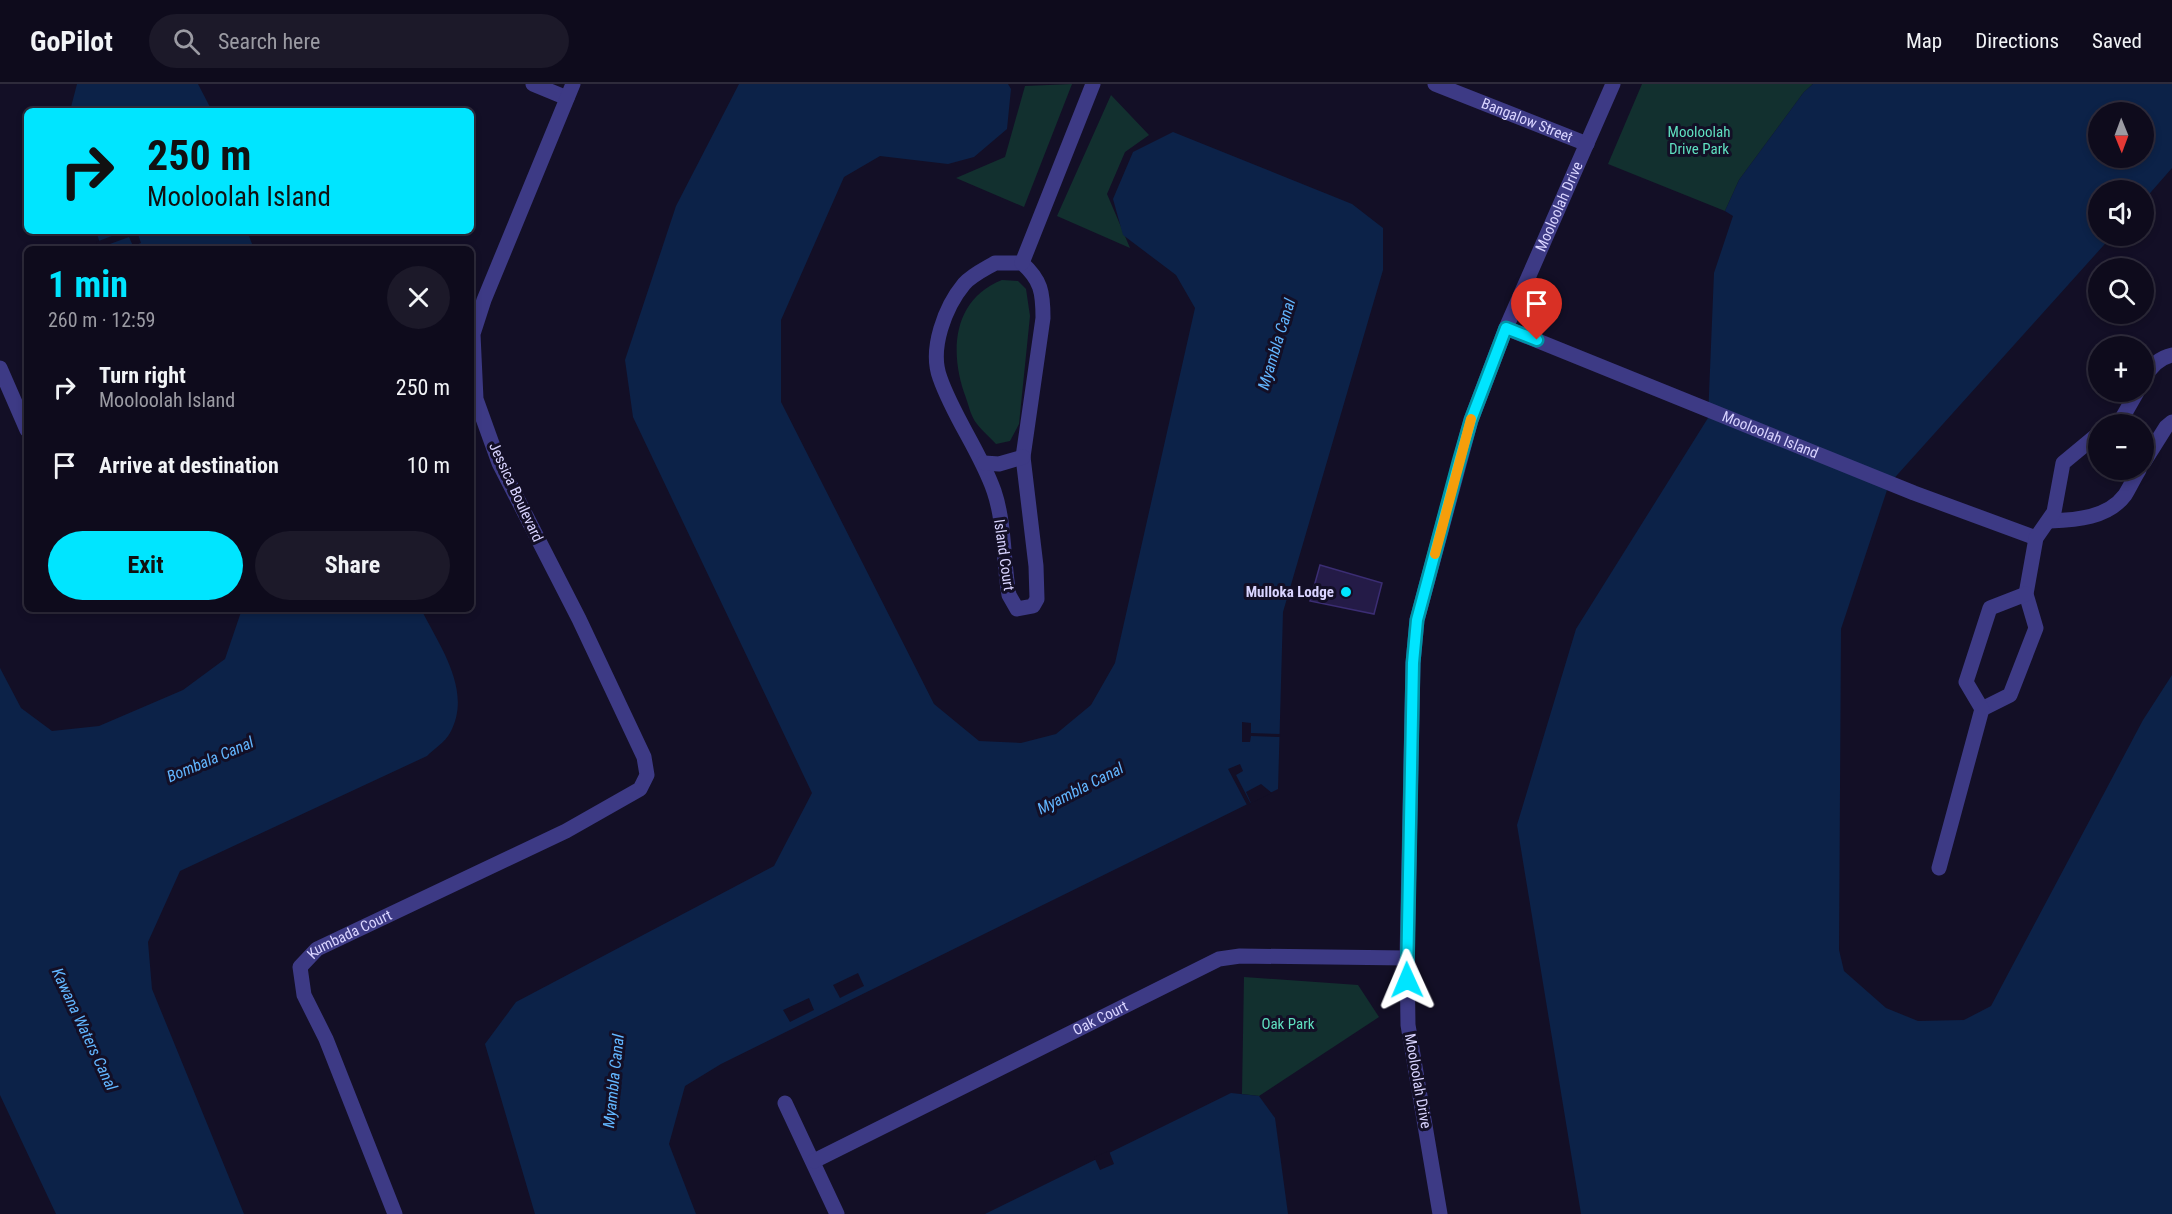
<!DOCTYPE html>
<meta charset="utf-8">
<style>
body{margin:0;font-family:"Roboto Condensed",sans-serif;background:#1c1929;color:#f1f3f6;height:100vh;display:flex;flex-direction:column;font-size:22px;white-space:nowrap}
*{box-sizing:border-box;margin:0}
p{font-size:20px;color:#9b9ba3}
.icon{flex:none;width:33px;height:33px;fill:none;stroke:currentColor;stroke-width:2;stroke-linecap:round;stroke-linejoin:round}
.map{position:relative;flex:1;overflow:hidden}
.details{position:absolute;left:24px;top:162px;width:450px;height:366px;display:flex;flex-direction:column;background:#0e0b1c;border-radius:9px;box-shadow:0 3px 9px #0003,0 0 0 2px #2e2b3b}
.details>*{flex:none}
.top-card{position:absolute;left:24px;top:24px;width:450px;height:126px;border-radius:9px;box-shadow:0 3px 9px #0003,0 0 0 2px #2e2b3b;background:#00e5ff;color:#111;overflow:hidden}
.needle{width:39px;rotate:179deg}
.fabs{position:absolute;left:2088px;top:18px;display:grid;gap:12px}
.fabs a{display:grid;place-items:center;width:66px;height:66px;border-radius:50%;background:#0e0b1c;box-shadow:0 3px 9px #0003,0 0 0 2px #2e2b3b;font-size:30px}
.pin{position:absolute;display:grid;place-items:center;width:51px;height:51px;color:#fff;margin:-62px -26px;border-radius:50% 50% 50% 0;rotate:-45deg;box-shadow:0 0 6px #0007}
.pin .icon{rotate:45deg}
.me{position:absolute;width:66px;margin:-33px;rotate:359deg;stroke-linejoin:round;filter:drop-shadow(0 0 4px #0008)}
.turn{display:flex;align-items:center;gap:21px;height:126px;padding:0 24px;font-size:27px}
.turn .icon{width:78px;height:78px;stroke-width:2.5}
.turn b{display:block;font-size:42px;line-height:51px}
.round{display:grid;place-items:center;flex:none;width:63px;height:63px;border-radius:32px;background:#1c1929}
.overview{display:flex;align-items:center;justify-content:space-between;height:102px;padding:0 24px}
h1{font-size:36px;font-weight:700;line-height:45px;color:#00e5ff}
.action{display:flex;gap:12px;margin-top:auto;padding:12px 24px}
.action a{flex:1;height:69px;border-radius:36px;background:#00e5ff;color:#111;font-size:24px;font-weight:700;line-height:69px;text-align:center}
.action a+a{background:#1c1929;color:#f1f3f6}
ul{padding:0;list-style:none}
li{display:flex;align-items:center;gap:18px;height:78px;padding:0 24px}
li div{flex:1}
li b{display:block;font-size:22px}
li em{font-style:normal}
header{display:flex;align-items:center;gap:36px;box-sizing:border-box;height:84px;padding:0 30px;background:#0e0b1c;border-bottom:2px solid #2e2b3b}
header strong{font-size:28px}
nav{display:flex;gap:33px;margin-inline-start:auto;font-size:21px}
.search{width:420px;height:54px;background:#1c1929;display:flex;align-items:center;gap:15px;box-sizing:border-box;padding:0 21px;border-radius:33px;color:#9b9ba3;font-size:22px}
.map>svg:first-child{display:block}
</style>
<header>
<strong>GoPilot</strong>
<div class="search"><svg class="icon" aria-label="search" viewBox="0 0 24 24"><circle cx="10" cy="10" r="6"/><path d="M15 15l6 6"/></svg>Search here</div>
<nav><a>Map</a><a>Directions</a><a>Saved</a></nav>
</header>
<div class="map">
<svg width="2172" height="1130" viewBox="0 0 2172 1130">
<rect width="100%" height="100%" fill="#130f26"/>
<g fill="#12302f">
<path d="M1072,0L1024,123L956,94L1005,73L1025,2Z"/>
<path d="M1642,0H1813L1804,8L1739,96L1725,127L1608,80Z"/>
<path d="M1111,11L1149,51L1125,68L1107,110L1130,164L1057,132Z"/>
<path d="M1002,196L1018,197L1026,205L1030,232L1019,340L1010,357L996,360C990,353 982,347 977,340C971,333 969,322 966,314C949,269 952,216 1002,196Z"/>
<path d="M1244,893L1358,901L1379,933L1259,1012L1242,1010Z"/>
</g>
<g fill="#0c2248" fill-rule="evenodd">
<path d="M77,0H198L212,27H70Z"/>
<path d="M739,0H1008L1011,5L1007,45L974,73L948,80L880,72L844,93L781,236V318L934,620L979,657L1021,659L1056,650L1091,621L1115,579L1195,224L1176,191L1123,151L1113,115L1133,68L1173,48L1352,120L1383,144V186L1283,528L1278,705L721,980L685,1002L669,1060L696,1130H535L485,960L516,918L774,782L812,709L633,333L625,276L676,122Z"/>
<path d="M1813,0H2172V84L2144,116V106H2098V152H2112L1889,400L1841,545L1839,866L1844,887L1886,924L1918,937L1964,936L1991,922L2143,636L2172,591V1130H1581L1517,741L1576,545L1708,334L1714,189L1733,132L1725,127L1739,96L1804,8ZM2098,28H2144V74H2098Z"/>
<path d="M96,147H247L254,165H102Z"/>
<path d="M242,525H421C440,563 473,607 450,649C445,658 434,665 427,672L180,787L148,858L152,905L244,1130H56L0,1011V584L21,624L52,647L99,642L183,606L225,575Z"/>
<path d="M1231,1009L1259,1012L1275,1034L1288,1130H985Z"/>
</g>
<g fill="#130f26">
<path d="M125,147H137L141,159L133,162L129,153L99,164L96,158Z"/>
<path d="M1242,638L1251,639V649L1281,650L1280,653L1251,652L1250,658H1242Z"/>
<path d="M1240,680L1243,687L1236,691L1251,720L1247,721L1228,685Z"/>
<path d="M1261,700L1272,709L1251,719L1246,708Z"/>
<path d="M858,889L864,902L840,914L833,901Z"/>
<path d="M809,914L814,926L790,938L783,926Z"/>
<path d="M1109,1067L1114,1080L1100,1086L1094,1073Z"/>
</g>
<path fill="#241b47" stroke="#3b2d73" stroke-width="1.5" d="M1320,481L1382,499L1374,530L1310,517Z"/>
<g fill="none" stroke-linecap="round" stroke-linejoin="round">
<g stroke="#3d3a85" stroke-width="15">
<path d="M533,0L567,14"/>
<path id="s1" d="M1435,0L1587,60"/>
<path d="M995,179H1022C1041,196 1043,208 1043,234L1023,373L1036,482L1037,515L1033,522L1017,525L1009,511C1003,478 1005,439 994,407C980,367 954,334 940,294C929,265 945,223 964,200C972,191 985,185 995,179Z"/>
<path d="M1022,179L1093,0"/>
<path id="s2" d="M1506,244L1914,409L2036,454"/>
<path d="M0,284L27,346"/>
<path d="M2144,295C2150,283 2158,274 2172,271"/>
<path d="M2114,340L2121,336L2137,308"/>
<path d="M2144,378L2166,343L2172,338"/>
<path d="M984,379L999,380L1023,373"/>
<path d="M2050,437C2076,436 2108,434 2125,411C2130,403 2134,394 2139,386"/>
<path d="M1982,625L2010,611L2036,544L2026,510L2036,454L2054,428L2063,379L2098,350"/>
<path d="M1939,784L1982,625L1966,598L1990,524L2026,510"/>
<path d="M785,1019L837,1130"/>
<path id="s3" d="M814,1077L1219,875L1240,872L1407,874"/>
<path id="s4" d="M395,1130L326,955L304,911L300,883L317,865L566,747L640,705L647,691L644,673L579,535L499,379L476,315L473,250L484,216L573,0"/>
<path id="s5" d="M1440,1130L1408,941L1407,874L1413,579L1417,536L1471,336L1506,244L1613,0"/>
</g>
</g>
<g fill="none" stroke-linecap="round" stroke-linejoin="round">
<defs>
<path id="route" d="M1407,896L1413,579L1417,536L1459,378L1471,336L1506,244L1537,256"/>
</defs>
<use href="#route" stroke="#0095a6" stroke-width="15"/>
<use href="#route" stroke="#00e5ff" stroke-width="10"/>
<path stroke="#f59e0b" stroke-width="10" d="M1435,470L1471,335"/>
</g>
<circle fill="#00e5ff" stroke="#130f26" stroke-width="2" cx="1346" cy="508" r="6"/>
<g text-anchor="middle" stroke-width="6" stroke-linejoin="round" paint-order="stroke">
<g font-size="15" fill="#d9d4ff" stroke="#130f26">
<text dy="5" stroke="none"><textPath href="#s1" startOffset="99">Bangalow Street</textPath></text>
<text dy="5" stroke="none"><textPath href="#s5" startOffset="1035">Mooloolah Drive</textPath></text>
<text dy="5" stroke="none"><textPath href="#s2" startOffset="285">Mooloolah Island</textPath></text>
<text transform="translate(516 408) rotate(65)" y="5">Jessica Boulevard</text>
<text transform="translate(1004 471) rotate(82)" y="5">Island Court</text>
<text dy="5" stroke="none"><textPath href="#s4" startOffset="326">Kumbada Court</textPath></text>
<text dy="5" stroke="none"><textPath href="#s3" startOffset="320">Oak Court</textPath></text>
<text transform="translate(1418 997) rotate(80)" y="5">Mooloolah Drive</text>
</g>
<g font-size="15" fill="#5fe0c0" stroke="#130f26">
<text x="1699" y="53">Mooloolah<tspan x="1699" dy="17">Drive Park</tspan></text>
<text x="1288" y="945">Oak Park</text>
</g>
<g font-size="15" font-weight="bold" fill="#d9d4ff" stroke="#130f26" text-anchor="end">
<text x="1334" y="513">Mulloka Lodge</text>
</g>
<g font-size="16" font-style="italic" fill="#62b6ff" stroke="#130f26">
<text transform="translate(1276 260) rotate(-73)" y="6">Myambla Canal</text>
<text transform="translate(210 675) rotate(-23)" y="6">Bombala Canal</text>
<text transform="translate(1080 704) rotate(-27)" y="6">Myambla Canal</text>
<text transform="translate(85 945) rotate(65)" y="6">Kawana Waters Canal</text>
<text transform="translate(613 997) rotate(-84)" y="6">Myambla Canal</text>
</g>
</g>
</svg>
<div class="fabs">
<a><svg class="needle" viewBox="-14 -14 28 28"><path d="M0-13l5 13h-10z" fill="#e53935"/><path d="M0 13l5-13h-10z" fill="#9b9ba3"/></svg></a>
<a><svg class="icon" aria-label="sound" viewBox="0 0 24 24"><path d="M4 9h4l5-4v14l-5-4H4zM17 9q2 3 0 6"/></svg></a>
<a><svg class="icon" aria-label="search" viewBox="0 0 24 24"><circle cx="10" cy="10" r="6"/><path d="M15 15l6 6"/></svg></a>
<a>+</a>
<a>−</a>
</div>
<div class="pin" style="left:1537px;top:256px;background:#d93025"><svg class="icon" aria-label="arrive" viewBox="0 0 24 24"><path d="M6 21V4h12l-3 4 3 4H6"/></svg></div>
<svg class="me" style="left:1407px;top:896px" viewBox="-20 -20 40 40"><path d="M0-17L14 15 0 8-14 15z" fill="#00e5ff" stroke="#fff" stroke-width="4"/></svg>
<div class="top-card">
<div class="turn"><svg class="icon" aria-label="right" viewBox="0 0 24 24"><path d="M7 20v-9h11M14 6l5 5-5 5"/></svg><div><b>250 m</b>Mooloolah Island</div></div>
</div>
<section class="details">
<div class="overview"><div><h1>1 min</h1><p>260 m · 12:59</p></div><a class="round"><svg class="icon" aria-label="close" viewBox="0 0 24 24"><path d="M6 6l12 12M18 6L6 18"/></svg></a></div>
<ul>
<li><svg class="icon" aria-label="right" viewBox="0 0 24 24"><path d="M7 20v-9h11M14 6l5 5-5 5"/></svg><div><b>Turn right</b><p>Mooloolah Island</p></div><em>250 m</em></li>
<li><svg class="icon" aria-label="arrive" viewBox="0 0 24 24"><path d="M6 21V4h12l-3 4 3 4H6"/></svg><div><b>Arrive at destination</b></div><em>10 m</em></li>
</ul>
<div class="action"><a>Exit</a><a>Share</a></div>
</section>
</div>
